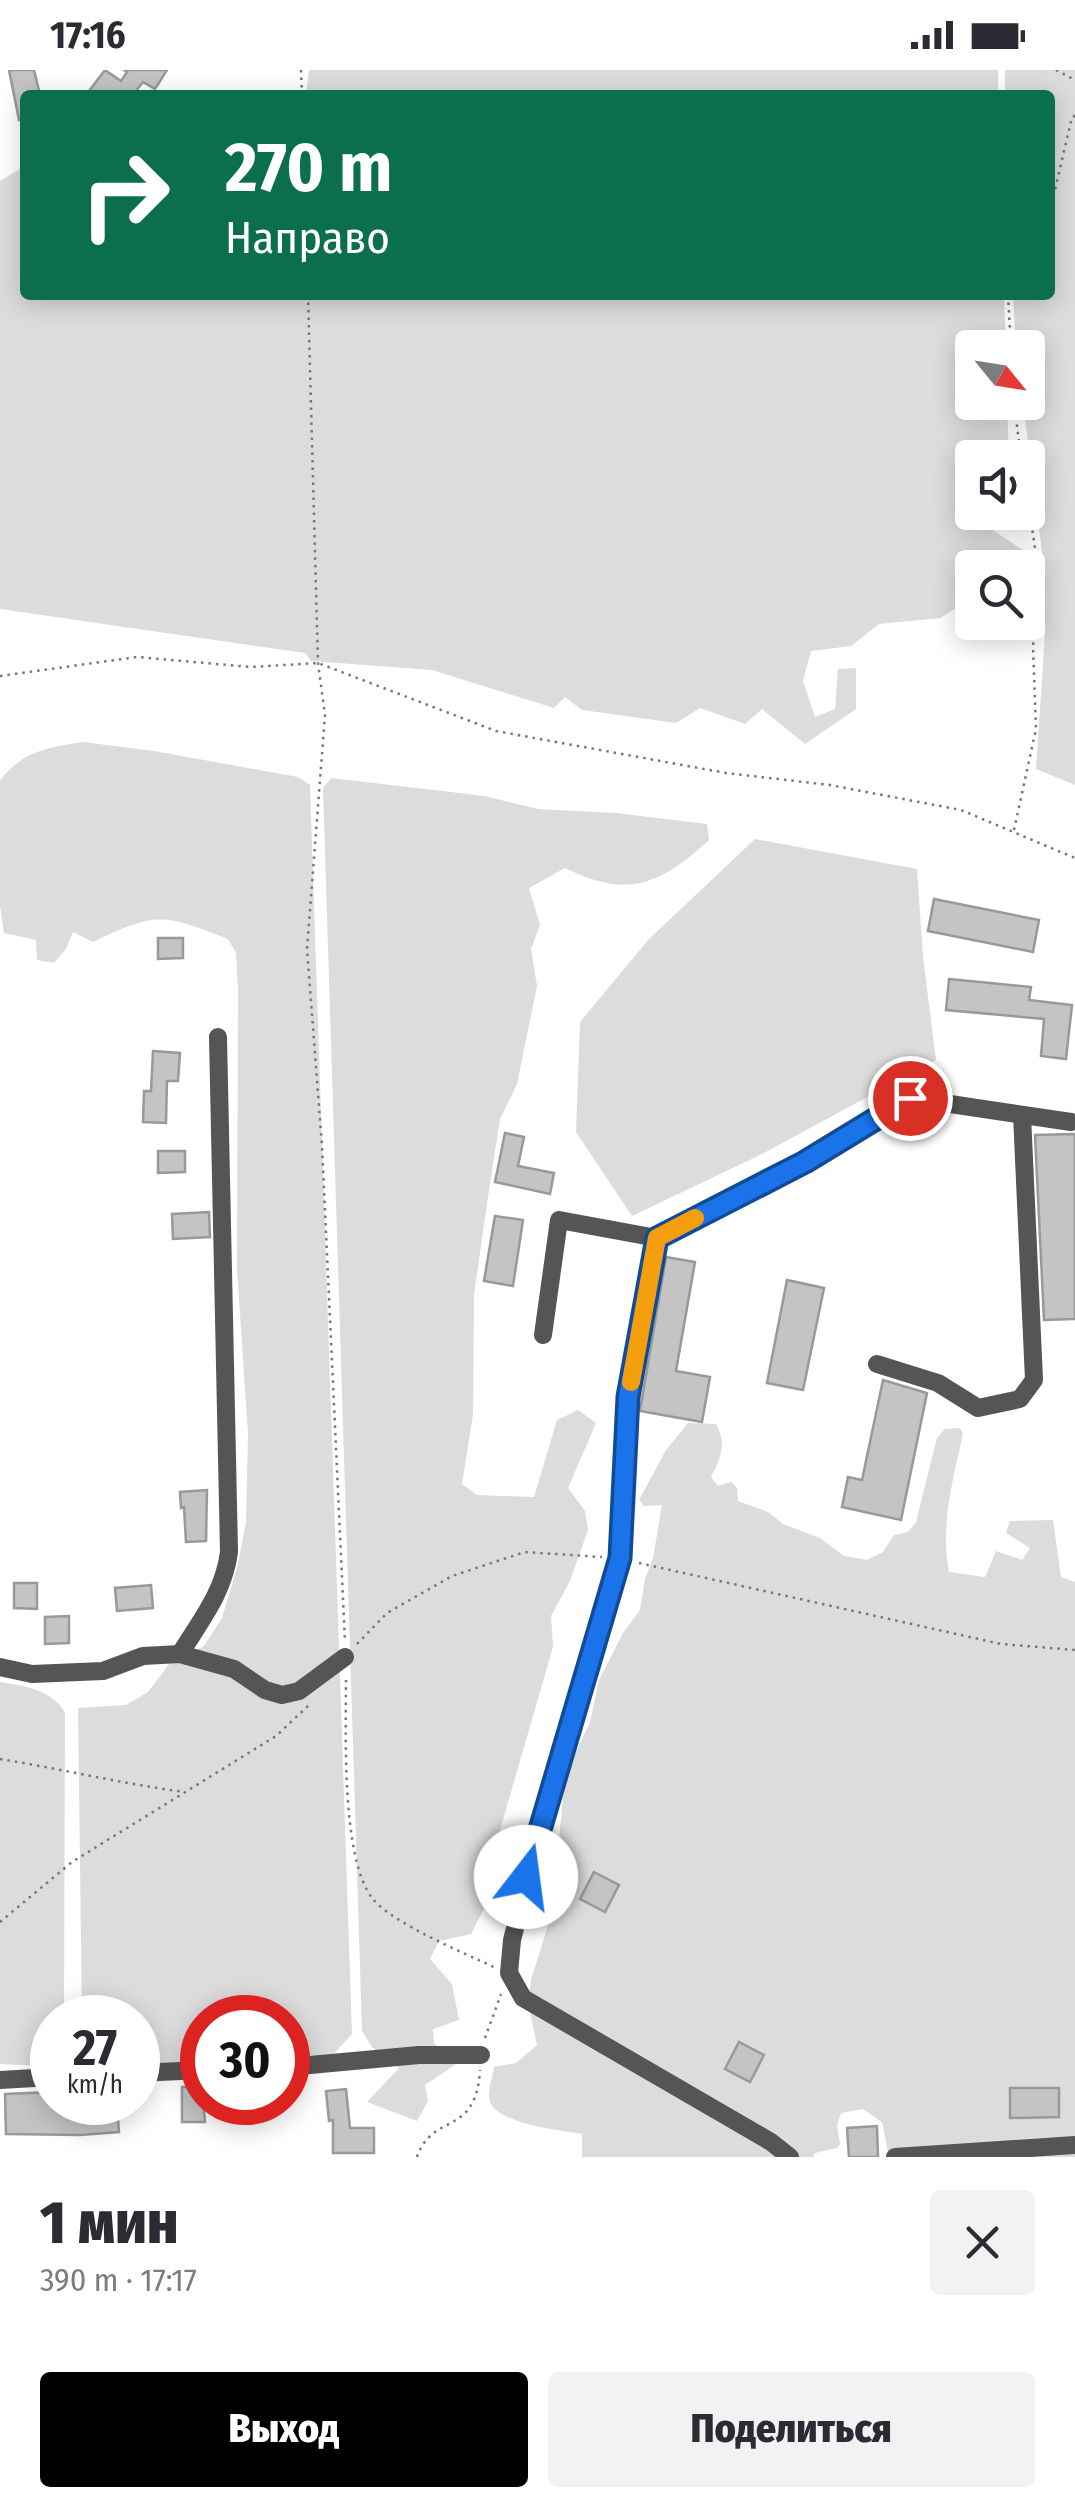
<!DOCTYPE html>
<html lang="ru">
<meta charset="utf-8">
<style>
body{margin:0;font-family:"Fira Sans Condensed",sans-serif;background:#f2f2f3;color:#2b2b33;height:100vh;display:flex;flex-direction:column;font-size:38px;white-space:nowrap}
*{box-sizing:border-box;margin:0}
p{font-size:32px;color:#7c7c81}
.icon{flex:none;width:55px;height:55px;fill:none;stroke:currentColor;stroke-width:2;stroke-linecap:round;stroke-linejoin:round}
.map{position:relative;height:2087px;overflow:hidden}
.details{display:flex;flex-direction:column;background:#fff;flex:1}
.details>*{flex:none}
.top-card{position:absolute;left:20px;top:20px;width:1035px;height:210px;border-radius:10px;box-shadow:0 5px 25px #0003;background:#0b6e4f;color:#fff;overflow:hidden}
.needle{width:65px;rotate:120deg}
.fabs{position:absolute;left:955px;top:260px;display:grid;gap:20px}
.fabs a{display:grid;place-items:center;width:90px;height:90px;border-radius:10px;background:#fff;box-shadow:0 5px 25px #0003;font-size:50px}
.speed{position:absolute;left:30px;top:1925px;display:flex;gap:20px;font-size:50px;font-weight:700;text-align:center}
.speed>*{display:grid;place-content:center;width:130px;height:130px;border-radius:50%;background:#fff;box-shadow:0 5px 25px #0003;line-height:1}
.speed small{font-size:25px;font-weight:400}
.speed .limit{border:15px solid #d22;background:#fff;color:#111}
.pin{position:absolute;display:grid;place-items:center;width:85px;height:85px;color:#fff;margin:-42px;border:5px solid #fff;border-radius:50%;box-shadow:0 2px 10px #0007}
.me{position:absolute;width:110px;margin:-55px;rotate:15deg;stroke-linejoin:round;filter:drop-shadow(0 0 8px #0008)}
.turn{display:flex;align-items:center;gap:35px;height:210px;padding:0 40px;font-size:45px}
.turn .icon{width:130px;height:130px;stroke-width:2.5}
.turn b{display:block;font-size:70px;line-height:85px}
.round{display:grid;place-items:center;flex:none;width:105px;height:105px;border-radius:10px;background:#f2f2f3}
.headline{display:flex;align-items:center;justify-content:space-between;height:170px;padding:0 40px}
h1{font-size:60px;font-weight:800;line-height:75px}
.action{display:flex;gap:20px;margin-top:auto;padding:20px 40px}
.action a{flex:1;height:115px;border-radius:10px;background:#000;color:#fff;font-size:40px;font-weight:800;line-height:115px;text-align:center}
.action a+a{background:#f2f2f3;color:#2b2b33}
.status{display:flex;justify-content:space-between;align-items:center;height:70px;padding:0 50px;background:#fff;direction:ltr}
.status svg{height:28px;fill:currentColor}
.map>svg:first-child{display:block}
</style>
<div class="status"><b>17:16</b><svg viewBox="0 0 49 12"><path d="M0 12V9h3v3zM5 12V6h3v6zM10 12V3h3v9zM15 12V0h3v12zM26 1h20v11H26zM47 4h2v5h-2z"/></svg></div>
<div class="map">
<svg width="1075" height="2087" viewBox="0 0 1075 2087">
<rect width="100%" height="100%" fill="#fff"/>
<g fill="#dcdcdc">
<path d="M309,0H998V25H306Z"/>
<path d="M1005,0H1075V715L1036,699L1045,564L1043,490L1023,333L1028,332V278L1016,277L1013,225H1050V25H1005Z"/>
<path d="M25,96V225H1004L1006,277L972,278V332L1007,333L1009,387L972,388V442L1002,443L988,457L1023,480L1022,497L972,498V532L969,529L941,548L879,554L851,576L811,581L803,611L815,647L835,639L838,599L856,598V639L805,674L762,639L745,654L700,638L676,653L582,640L565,627L554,638L432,600L311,591L305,583L0,539V111Z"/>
<path d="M83,672L154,681L298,707L310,715L352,1964L328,1990L288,1994V1948H202V2006L138,1997V1948L82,1947L78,1638L126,1635L148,1622L170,1593L204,1576L222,1548L238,1494L246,1452L248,1364L237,1199L238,919L236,883L228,869C164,844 157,841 93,872L73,862L66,879L54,893L37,890L36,870L4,863L0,836V711C20,682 49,677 83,672Z"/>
<path d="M331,708L485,726L538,739L616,743L707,754L709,770C660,815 627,829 565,798L529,818L540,855L531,879L537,916L517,1014L500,1049L488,1127L474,1225L473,1344L462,1414L477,1425L534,1427L557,1350L578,1340L596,1353L568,1418L585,1441L588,1460L570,1511L551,1546L553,1577L498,1767L481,1791L493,1821L471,1864L439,1871L430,1889L452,1914L459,1950L433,1959L434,1973L455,1995L425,2015L428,2031L417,2051L367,2032L399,1998L372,1977L362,1961L323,718Z"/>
<path d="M755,769L917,799L923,887L936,990L760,1085L632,1146L576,1062L580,952L649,869Z"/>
<path d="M688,1353L716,1354C727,1374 721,1388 711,1407L718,1416L731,1412L737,1418L738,1431L768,1442L783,1454L820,1468L844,1486L867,1490L883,1482L894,1465L908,1462L916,1452L937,1368L945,1359L960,1358L963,1364C953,1410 940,1454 949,1502L985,1507L996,1481L1022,1490L1030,1478L1006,1463L1010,1451L1053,1450L1061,1507L1075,1512V2087H898L888,2082L882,2052L863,2039L841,2043L837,2055L840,2074L837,2078L815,2083L813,2087H790L780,2077L774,2087H582V2064C561,2060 492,2054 489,2028C488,2019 493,2006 494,1997L516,1993L537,1975L528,1933L531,1910L548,1855V1822L558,1781L565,1705L590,1652L599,1610L623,1563L640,1540L645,1509L653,1488L662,1435L644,1436L639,1430L666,1380Z"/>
<path d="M0,1612C25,1616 50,1619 65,1642L64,1947L52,1948V1991L43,1996L0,1994Z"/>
</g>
<g fill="#c4c4c4" stroke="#999" stroke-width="2.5">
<path d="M9,0H34L40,25H25V49L19,50Z"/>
<path d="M105,0L121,11L127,2L124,0H167L155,19L143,12L135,22L140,25H86Z"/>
<path d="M934,829L1039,850L1033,882L928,861Z"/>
<path d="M158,868H183V888L158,889Z"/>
<path d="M949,909L1031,917L1029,930L1072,935L1066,989L1041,986L1044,949L946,940Z"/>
<path d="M153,981L180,983L178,1011H167L166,1053L143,1052L144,1021H151Z"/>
<path d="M505,1063L524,1067L518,1096L554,1103L550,1124L495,1112Z"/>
<path d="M1075,1064V1249L1044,1250L1035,1065Z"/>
<path d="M158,1081H185V1102L158,1103Z"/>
<path d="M209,1142L210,1167L173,1169L172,1144Z"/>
<path d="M495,1146L523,1150L513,1216L484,1211Z"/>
<path d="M666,1187L695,1192L676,1301L710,1307L702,1352L640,1341Z"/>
<path d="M787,1210L824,1218L803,1320L767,1313Z"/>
<path d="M883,1310L927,1323L901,1450L842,1437L848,1407L862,1410Z"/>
<path d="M207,1420L206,1471L186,1472L184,1437L181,1438L180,1422Z"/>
<path d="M14,1513H37V1539L14,1538Z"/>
<path d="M151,1515L153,1538L117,1541L115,1518Z"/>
<path d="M69,1546V1573L45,1574V1547Z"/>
<path d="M594,1802L619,1815L605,1842L580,1829Z"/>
<path d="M739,1972L764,1985L750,2012L725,1999Z"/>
<path d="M182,2017H202L205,2052H182Z"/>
<path d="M1010,2018H1059V2047L1010,2048Z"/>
<path d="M346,2019L350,2058H374V2083H333V2050L329,2051L326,2021Z"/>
<path d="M52,2022V2032H70V2039L117,2035L119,2062L80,2065L6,2064L5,2024Z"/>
<path d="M877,2056L878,2087H849L847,2058Z"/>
</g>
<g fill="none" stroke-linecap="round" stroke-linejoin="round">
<g stroke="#777" stroke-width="2.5" stroke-dasharray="2.5 5" stroke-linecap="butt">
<path d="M301,0L302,25"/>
<path d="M1056,0L1075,10"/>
<path d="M1050,141L1072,47L1075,46"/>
<path d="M308,225L318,593L325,645L307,879L322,1076L345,1572"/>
<path d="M1008,225L1011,278"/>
<path d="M1014,332L1021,388"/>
<path d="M0,606L137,587L251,597L318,593L496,661L726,703L830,715L961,740L1075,788"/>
<path d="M1014,760L1036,659L1033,577L1038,499L1028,430"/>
<path d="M639,1493L1001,1574L1075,1580"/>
<path d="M357,1574L387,1543L452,1506L525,1482L602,1487"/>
<path d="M346,1610C346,1661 341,1791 373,1829C392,1853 464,1883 494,1897"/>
<path d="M0,1689C62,1699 123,1714 185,1722"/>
<path d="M0,1852L72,1792L276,1666L309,1635"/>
<path d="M485,1968L501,1924"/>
<path d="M417,2087C433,2041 476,2068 480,2000"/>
</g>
<g stroke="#555" stroke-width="18">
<path d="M657,1168L628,1327L620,1488L554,1707L512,1870L509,1903L523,1928L771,2072L790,2087"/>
<path d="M543,1265L559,1150L657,1168L805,1092L910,1028L1071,1052"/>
<path d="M877,1294L938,1313L978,1338L1020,1329L1034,1310L1022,1045"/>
<path d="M180,1584C201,1550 224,1522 229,1482L218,967"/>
<path d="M0,1597L32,1604L103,1601L143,1586L180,1584L234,1599L265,1620L282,1625L299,1621L345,1587"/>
<path d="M288,1997L419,1985H481"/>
<path d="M138,2003L202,2000"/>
<path d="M0,2010L52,2007"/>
<path d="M895,2087L1075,2075"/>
</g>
</g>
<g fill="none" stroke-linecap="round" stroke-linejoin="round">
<defs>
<path id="route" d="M526,1807L620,1488L628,1327L657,1168L805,1092L910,1028"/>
</defs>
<use href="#route" stroke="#114b97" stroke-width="25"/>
<use href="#route" stroke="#1a73e8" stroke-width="18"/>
<path stroke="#f59e0b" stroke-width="18" d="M631,1312L657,1168L695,1148"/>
</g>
</svg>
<div class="fabs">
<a><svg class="needle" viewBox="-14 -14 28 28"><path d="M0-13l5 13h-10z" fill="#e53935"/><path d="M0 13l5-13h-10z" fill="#7c7c81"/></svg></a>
<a><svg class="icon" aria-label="sound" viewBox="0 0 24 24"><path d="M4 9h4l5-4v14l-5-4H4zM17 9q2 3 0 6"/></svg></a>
<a><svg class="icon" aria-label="search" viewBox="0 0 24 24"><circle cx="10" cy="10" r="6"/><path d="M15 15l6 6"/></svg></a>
</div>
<div class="speed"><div>27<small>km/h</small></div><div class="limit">30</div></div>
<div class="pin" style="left:910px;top:1028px;background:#d93025"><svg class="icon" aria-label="arrive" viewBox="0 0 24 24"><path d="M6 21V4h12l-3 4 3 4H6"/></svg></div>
<svg class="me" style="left:526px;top:1807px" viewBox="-20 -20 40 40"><circle r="19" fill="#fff"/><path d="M0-13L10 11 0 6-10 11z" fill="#1a73e8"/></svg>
<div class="top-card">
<div class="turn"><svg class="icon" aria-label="right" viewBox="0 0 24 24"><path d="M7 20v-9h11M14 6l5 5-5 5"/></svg><div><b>270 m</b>Направо</div></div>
</div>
</div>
<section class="details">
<div class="headline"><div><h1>1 мин</h1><p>390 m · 17:17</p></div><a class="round"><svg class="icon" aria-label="close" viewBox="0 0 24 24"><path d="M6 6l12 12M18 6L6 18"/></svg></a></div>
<div class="action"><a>Выход</a><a>Поделиться</a></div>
</section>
